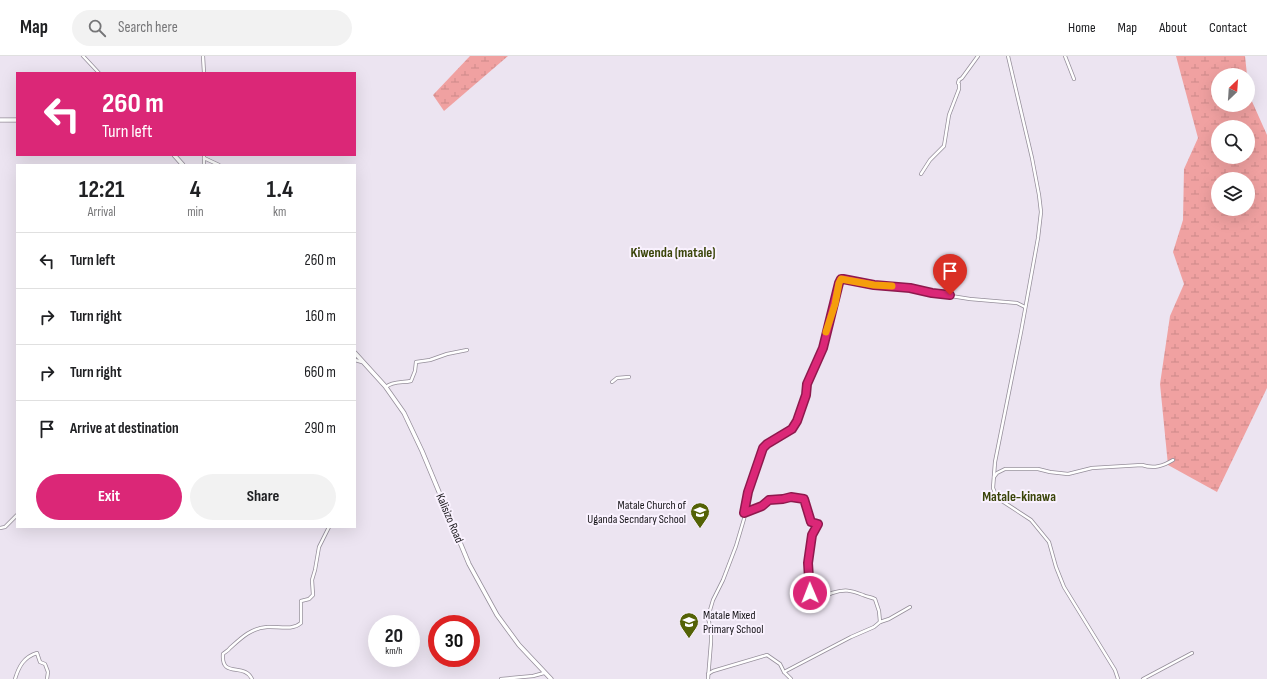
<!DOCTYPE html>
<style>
body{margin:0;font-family:"Sofia Sans Condensed",sans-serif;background:#f2f2f2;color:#202124;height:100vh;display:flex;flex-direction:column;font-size:15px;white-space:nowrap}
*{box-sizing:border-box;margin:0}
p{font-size:13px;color:#757577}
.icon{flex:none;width:22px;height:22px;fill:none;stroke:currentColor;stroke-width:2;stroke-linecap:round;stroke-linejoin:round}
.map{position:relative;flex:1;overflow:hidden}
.panel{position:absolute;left:16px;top:108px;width:340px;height:364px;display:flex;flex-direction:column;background:#fff;border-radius:0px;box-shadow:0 4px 16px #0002}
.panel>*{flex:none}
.hud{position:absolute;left:16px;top:16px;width:340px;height:84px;border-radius:0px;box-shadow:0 4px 16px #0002;background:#db2777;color:#fff;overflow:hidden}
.needle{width:26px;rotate:25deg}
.controls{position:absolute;left:1211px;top:12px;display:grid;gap:8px}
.controls a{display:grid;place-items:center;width:44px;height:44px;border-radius:50%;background:#fff;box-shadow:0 4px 16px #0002;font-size:20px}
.speed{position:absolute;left:368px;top:559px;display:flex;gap:8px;font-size:20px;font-weight:700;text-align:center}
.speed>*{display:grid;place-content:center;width:52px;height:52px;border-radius:50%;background:#fff;box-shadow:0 4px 16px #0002;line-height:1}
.speed small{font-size:10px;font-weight:400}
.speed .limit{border:6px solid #d22;background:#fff;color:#111}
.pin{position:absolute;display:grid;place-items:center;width:34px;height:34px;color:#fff;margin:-41px -17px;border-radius:50% 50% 50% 0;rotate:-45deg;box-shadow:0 0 4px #0007}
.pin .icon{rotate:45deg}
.me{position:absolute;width:44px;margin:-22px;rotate:359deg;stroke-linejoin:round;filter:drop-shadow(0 0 3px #0008)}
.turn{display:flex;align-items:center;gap:14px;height:84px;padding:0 20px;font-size:18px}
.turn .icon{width:52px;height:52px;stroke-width:2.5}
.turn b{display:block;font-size:28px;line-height:34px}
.eta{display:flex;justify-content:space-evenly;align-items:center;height:68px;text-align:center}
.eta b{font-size:24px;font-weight:700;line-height:28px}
.button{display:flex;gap:8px;margin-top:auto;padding:8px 20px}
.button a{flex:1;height:46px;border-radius:24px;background:#db2777;color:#fff;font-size:16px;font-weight:700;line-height:46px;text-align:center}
.button a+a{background:#f2f2f2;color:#202124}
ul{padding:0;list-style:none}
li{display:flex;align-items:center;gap:12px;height:56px;padding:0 20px;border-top:1px solid #e0e0e0}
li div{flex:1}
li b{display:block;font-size:15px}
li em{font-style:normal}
header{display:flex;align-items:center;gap:24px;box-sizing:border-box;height:56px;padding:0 20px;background:#fff;border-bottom:1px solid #e0e0e0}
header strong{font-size:19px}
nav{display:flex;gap:22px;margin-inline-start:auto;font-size:14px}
.search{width:280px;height:36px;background:#f2f2f2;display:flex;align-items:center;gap:10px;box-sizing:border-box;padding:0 14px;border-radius:22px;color:#757577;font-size:15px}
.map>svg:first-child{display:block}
</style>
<header>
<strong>Map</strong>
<div class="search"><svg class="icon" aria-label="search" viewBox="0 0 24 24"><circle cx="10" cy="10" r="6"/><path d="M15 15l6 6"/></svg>Search here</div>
<nav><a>Home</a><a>Map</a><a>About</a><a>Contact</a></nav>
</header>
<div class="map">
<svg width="1267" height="623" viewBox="0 0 1267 623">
<defs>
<pattern id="wetland-marsh" width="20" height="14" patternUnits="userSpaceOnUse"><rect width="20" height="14" fill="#f0a1a1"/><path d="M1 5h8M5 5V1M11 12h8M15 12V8" fill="none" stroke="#cd8a8a"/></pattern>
</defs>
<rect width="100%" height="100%" fill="#ece4f1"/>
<g fill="url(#wetland-marsh)" fill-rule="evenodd">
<path d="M470,0H508L444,55L433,39Z"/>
<path d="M1176,0H1245L1247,19H1218V49H1248V26L1250,41L1267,79V332L1217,436L1168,409L1160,328L1170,260L1184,228L1173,196L1183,164L1184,113L1198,82ZM1218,71H1248V101H1218ZM1218,123H1248V153H1218Z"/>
</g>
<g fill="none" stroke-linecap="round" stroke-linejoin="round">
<defs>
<g id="street">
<path d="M83,0L99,17"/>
<path d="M203,0L204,17"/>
<path d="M1008,0L1032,102L1039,139L1041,156L1038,182L1021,276L995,406L993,432L995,437L999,443L1031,464L1049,486L1056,511L1064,531L1115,614L1118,623"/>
<path d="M1065,0L1074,23"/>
<path d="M958,27L959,24L962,22L978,0"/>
<path d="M204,99V109"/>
<path d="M204,102L219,109"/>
<path d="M921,118L930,104L944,90L949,59L959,33V28"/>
<path d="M355,304L362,306"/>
<path d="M612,326L617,322L629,321"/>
<path d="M386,331C393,325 403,327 411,325L415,315L416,306L430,304L447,298L467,294"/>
<path d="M994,421L997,417L1005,413H1038L1050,416L1068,418L1092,412L1142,409C1154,413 1163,410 1173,404"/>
<path d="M744,457L762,450L769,444C782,443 791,441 804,443L811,466L818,468L811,479L808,507L810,537L817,544C823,543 826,539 832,537C845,533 850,534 863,539C867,541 871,541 875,543L879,555L880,566L889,563L910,551"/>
<path d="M0,472L5,471L17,459"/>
<path d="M784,616L851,581L874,571L880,566"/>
<path d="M708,618L713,615L767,599L780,608L784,616L791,623"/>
<path d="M15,623C19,610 24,601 37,597L40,606L45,608L48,616L47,623"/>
<path d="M252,623C244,606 221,623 223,598C225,596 228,595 230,592C241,582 251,572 267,571C278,570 292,575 301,567V545L309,543L313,539L312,524L315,514L319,491L329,471"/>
<path d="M501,623L533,620L544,617"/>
<path d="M708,623L711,586V576L708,561L713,544L723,524L736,490L744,463L749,436L760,400L765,389L792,373L797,365L806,339L807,328L823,292L839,227L841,223L874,229L910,232L932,237L970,243L1017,247L1025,251"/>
<path d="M1143,623L1192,597"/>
</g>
<g id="secondary">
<path d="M0,64H17"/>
<path d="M174,99L183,109"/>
<path d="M355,297L385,330L404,357L422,395L469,508L497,559L519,589L551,623"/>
</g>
</defs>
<use href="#street" stroke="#958e9a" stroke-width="4"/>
<use href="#secondary" stroke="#958e9a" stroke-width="5"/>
<use href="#street" stroke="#fff" stroke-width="2.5"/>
<use href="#secondary" stroke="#fff" stroke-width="3.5"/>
</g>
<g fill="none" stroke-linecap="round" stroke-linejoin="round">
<defs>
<path id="route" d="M810,537L808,507L812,479L818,468L811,466L804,443L791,441L783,443L769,444L762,450L744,457L748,436L763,392L767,388L792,373L797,365L806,339L807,328L823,292L839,227L841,223H843L874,229L910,232L932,237L950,239"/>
</defs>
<use href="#route" stroke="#8e194d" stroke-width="10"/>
<use href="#route" stroke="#db2777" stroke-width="7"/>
<path stroke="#f59e0b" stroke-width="7" d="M826,276L835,248L839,227L841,223L874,229L892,230"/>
</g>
<defs>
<symbol id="school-pin" viewBox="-11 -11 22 30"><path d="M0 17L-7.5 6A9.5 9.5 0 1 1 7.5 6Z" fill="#546206" stroke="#f9f1fe"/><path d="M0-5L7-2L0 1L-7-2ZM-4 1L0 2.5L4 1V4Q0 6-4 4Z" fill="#fff"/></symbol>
</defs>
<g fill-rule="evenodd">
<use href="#school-pin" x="689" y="445" width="22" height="30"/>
<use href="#school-pin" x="678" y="555" width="22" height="30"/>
</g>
<g text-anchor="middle" stroke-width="4" stroke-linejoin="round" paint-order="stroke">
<g font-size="12" fill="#171519" stroke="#f9f1fe" text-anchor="end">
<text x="686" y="453">Matale Church of<tspan x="686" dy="14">Uganda Secndary School</tspan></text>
<text x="703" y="563" text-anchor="start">Matale Mixed<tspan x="703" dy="14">Primary School</tspan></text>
</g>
<g font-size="12" fill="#171519" stroke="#f9f1fe">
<text transform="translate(450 462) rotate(67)" y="4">Kalisizo Road</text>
</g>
<g font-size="14" font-weight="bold" fill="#3a4409" stroke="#f9f1fe">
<text x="673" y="201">Kiwenda (matale)</text>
<text x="1019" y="445">Matale-kinawa</text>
</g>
</g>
</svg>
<div class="controls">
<a><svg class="needle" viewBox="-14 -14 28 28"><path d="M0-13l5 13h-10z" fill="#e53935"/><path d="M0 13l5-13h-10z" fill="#757577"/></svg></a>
<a><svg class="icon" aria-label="search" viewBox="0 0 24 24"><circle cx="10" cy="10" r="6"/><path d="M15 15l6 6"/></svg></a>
<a><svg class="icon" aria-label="layers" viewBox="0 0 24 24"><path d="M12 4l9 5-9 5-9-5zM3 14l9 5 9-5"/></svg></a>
</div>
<div class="speed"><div>20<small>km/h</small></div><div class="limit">30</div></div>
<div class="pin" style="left:950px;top:239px;background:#d93025"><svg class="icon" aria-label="arrive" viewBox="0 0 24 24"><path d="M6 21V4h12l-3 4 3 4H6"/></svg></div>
<svg class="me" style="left:810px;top:537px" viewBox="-20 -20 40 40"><circle r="17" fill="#db2777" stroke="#fff" stroke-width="3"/><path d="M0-11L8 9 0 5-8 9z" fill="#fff"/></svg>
<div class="hud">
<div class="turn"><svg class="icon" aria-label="left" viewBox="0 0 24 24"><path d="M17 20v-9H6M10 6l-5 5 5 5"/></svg><div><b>260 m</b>Turn left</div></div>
</div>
<section class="panel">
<div class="eta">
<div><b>12:21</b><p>Arrival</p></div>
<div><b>4</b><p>min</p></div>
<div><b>1.4</b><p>km</p></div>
</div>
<ul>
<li><svg class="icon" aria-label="left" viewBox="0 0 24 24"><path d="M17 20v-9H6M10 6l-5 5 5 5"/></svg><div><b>Turn left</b></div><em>260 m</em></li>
<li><svg class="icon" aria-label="right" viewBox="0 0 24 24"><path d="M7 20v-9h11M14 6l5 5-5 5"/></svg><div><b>Turn right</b></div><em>160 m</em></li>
<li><svg class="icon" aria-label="right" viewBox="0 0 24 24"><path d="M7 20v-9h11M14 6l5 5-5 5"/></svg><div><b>Turn right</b></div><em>660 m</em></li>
<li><svg class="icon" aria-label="arrive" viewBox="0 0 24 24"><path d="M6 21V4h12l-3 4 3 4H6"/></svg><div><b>Arrive at destination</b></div><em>290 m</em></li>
</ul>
<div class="button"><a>Exit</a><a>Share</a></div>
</section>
</div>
